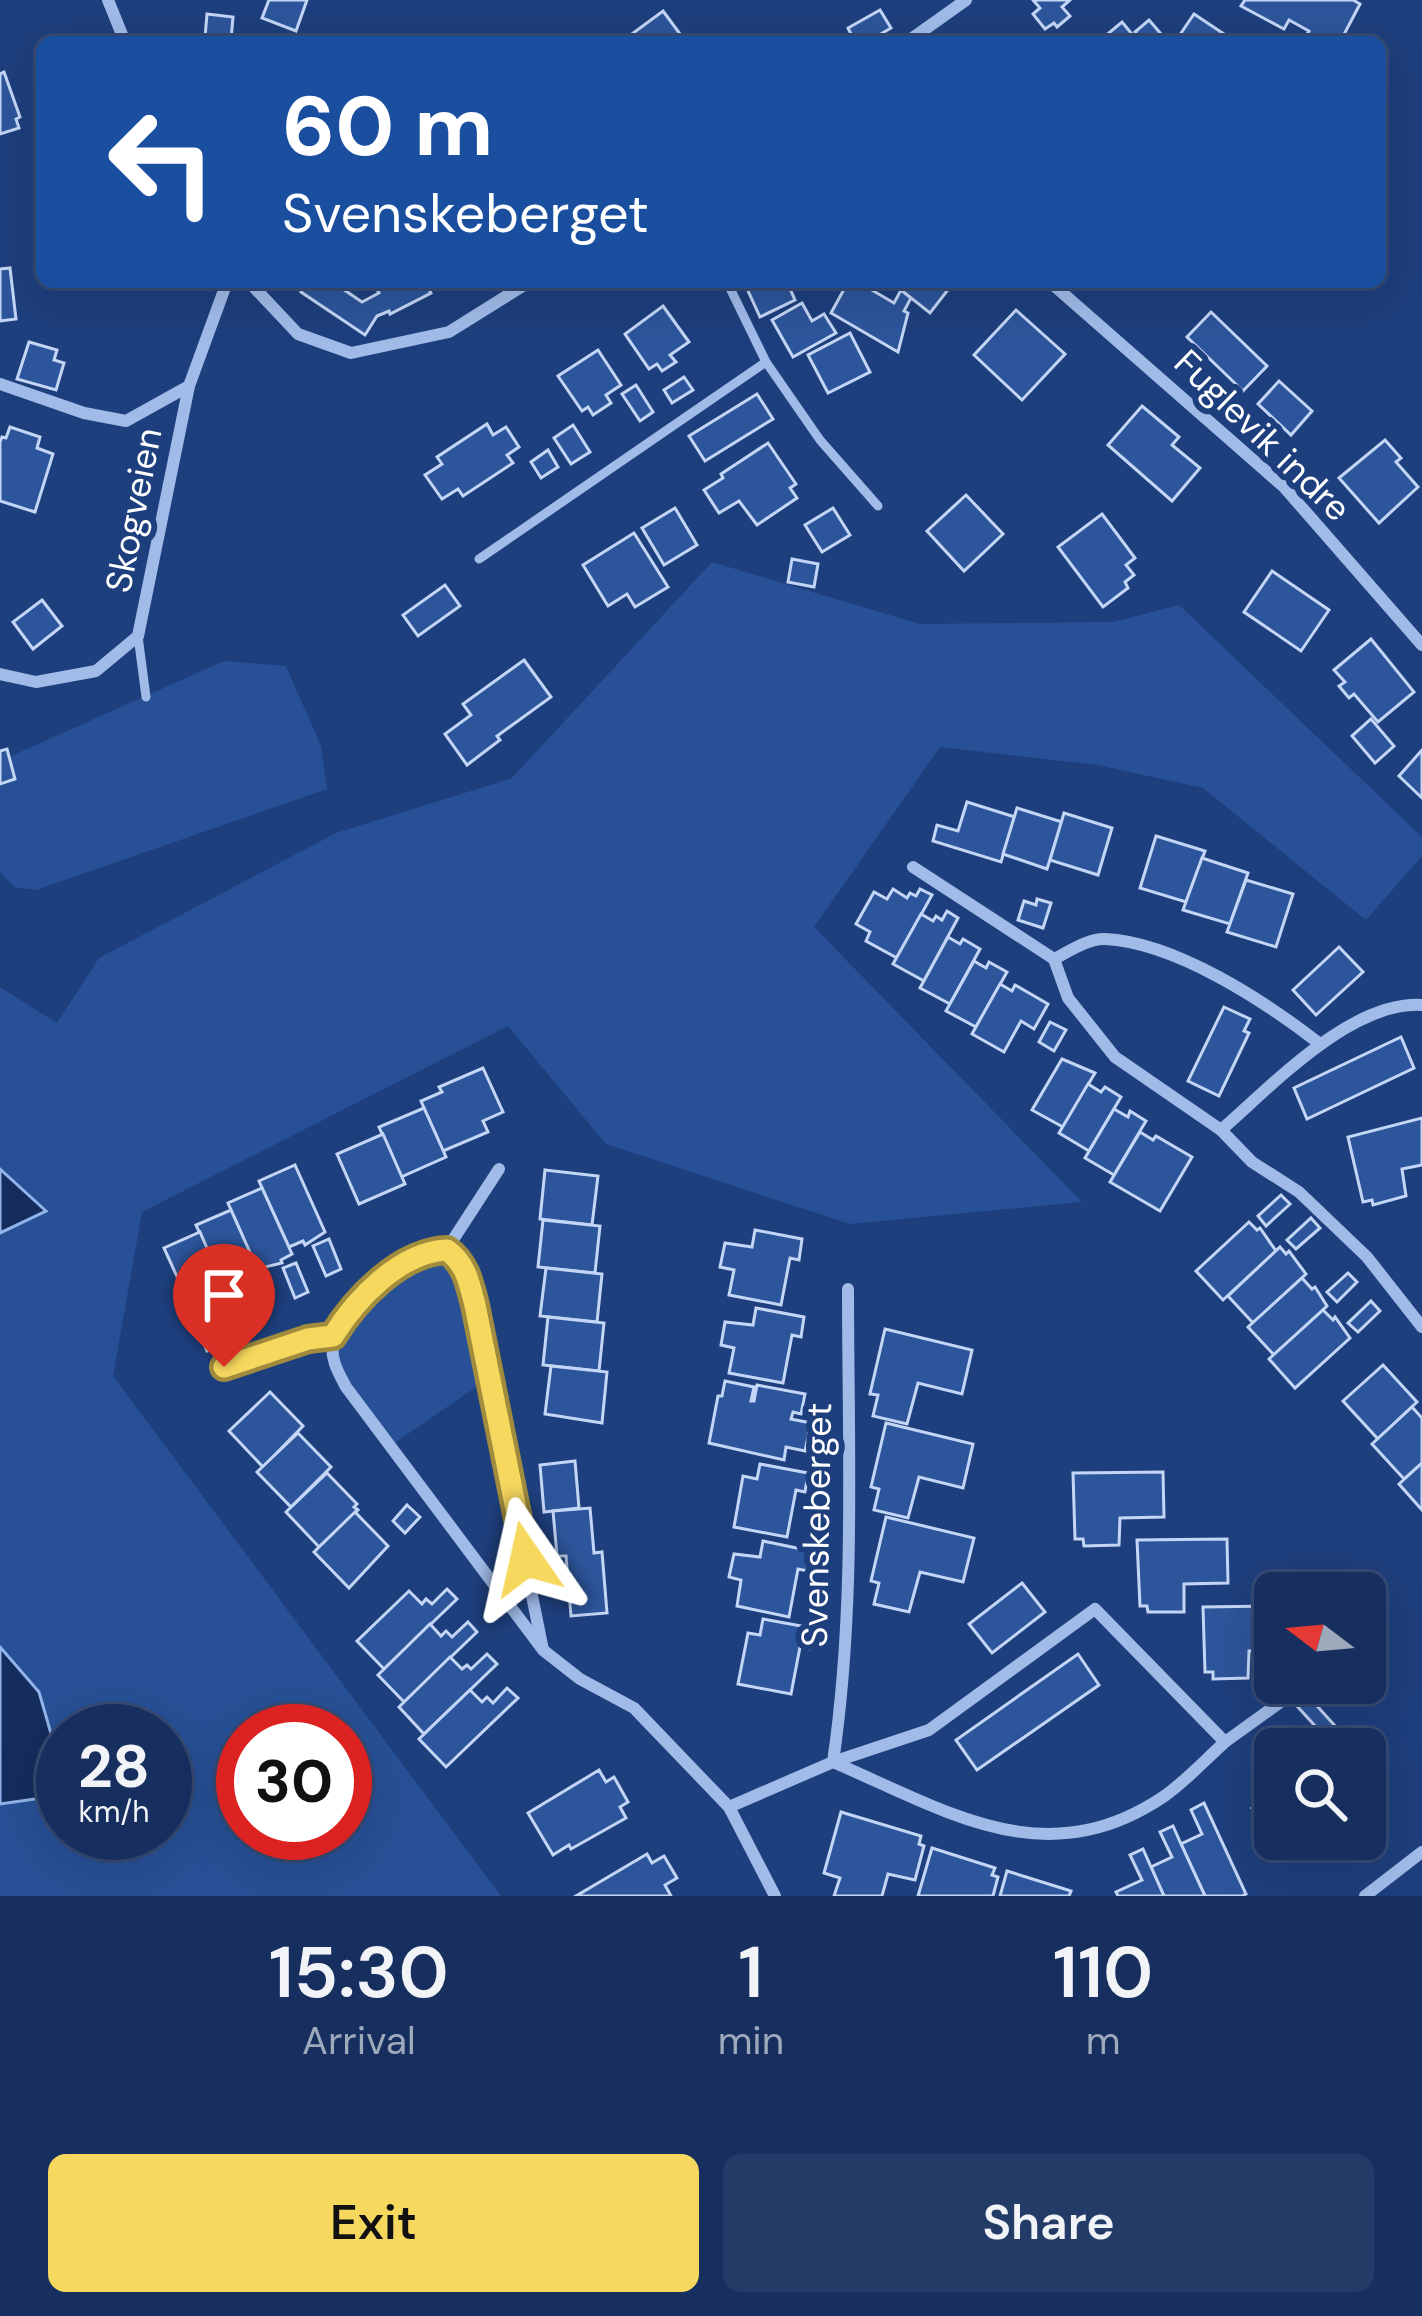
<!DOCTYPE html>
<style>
body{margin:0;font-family:"DM Sans",sans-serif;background:#233b67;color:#f1f3f6;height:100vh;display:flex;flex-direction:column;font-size:45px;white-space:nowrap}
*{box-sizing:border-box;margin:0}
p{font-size:39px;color:#9ea9bc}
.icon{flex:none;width:66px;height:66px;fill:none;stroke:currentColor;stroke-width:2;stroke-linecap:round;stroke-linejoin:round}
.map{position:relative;height:1896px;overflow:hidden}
.panel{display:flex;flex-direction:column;background:#162f5e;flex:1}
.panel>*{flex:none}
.top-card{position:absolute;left:36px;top:36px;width:1350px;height:252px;border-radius:18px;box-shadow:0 12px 48px #0002,0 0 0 3px #354a73;background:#1a4fa0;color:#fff;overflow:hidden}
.needle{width:78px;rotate:286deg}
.fabs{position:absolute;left:1254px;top:1572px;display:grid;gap:24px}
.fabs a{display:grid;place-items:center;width:132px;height:132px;border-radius:18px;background:#162f5e;box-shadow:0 12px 48px #0002,0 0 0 3px #354a73;font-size:60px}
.speed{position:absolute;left:36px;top:1704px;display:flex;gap:24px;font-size:60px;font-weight:700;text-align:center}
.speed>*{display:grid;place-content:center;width:156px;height:156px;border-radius:50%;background:#162f5e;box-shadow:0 12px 48px #0002,0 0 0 3px #354a73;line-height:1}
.speed small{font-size:30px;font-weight:400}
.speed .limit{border:18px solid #d22;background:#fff;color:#111}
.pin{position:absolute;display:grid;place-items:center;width:102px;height:102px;color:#fff;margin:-123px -51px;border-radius:50% 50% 50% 0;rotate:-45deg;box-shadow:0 0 12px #0007}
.pin .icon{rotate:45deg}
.me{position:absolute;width:132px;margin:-66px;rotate:349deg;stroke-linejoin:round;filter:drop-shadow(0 0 9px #0008)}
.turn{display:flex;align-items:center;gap:42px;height:252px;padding:0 48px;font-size:54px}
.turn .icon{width:156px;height:156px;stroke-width:2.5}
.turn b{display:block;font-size:84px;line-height:102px}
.eta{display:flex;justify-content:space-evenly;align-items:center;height:204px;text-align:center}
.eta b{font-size:72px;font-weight:600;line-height:84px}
.primary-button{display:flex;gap:24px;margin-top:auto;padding:24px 48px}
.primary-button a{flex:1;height:138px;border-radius:18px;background:#f7d85f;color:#111;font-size:48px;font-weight:600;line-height:138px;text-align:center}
.primary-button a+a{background:#233b67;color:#f1f3f6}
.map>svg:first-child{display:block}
</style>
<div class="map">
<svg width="1422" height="1896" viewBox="0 0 1422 1896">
<rect width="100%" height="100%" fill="#1e3f7d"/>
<g fill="#275096" fill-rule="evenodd">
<path d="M712,562L920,624L1113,622L1179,605L1422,837V856L1366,920L1203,788L1098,765L940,747L814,927L1082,1202L850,1224L606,1144L508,1026L142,1212L113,1376L501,1896H0V1804L63,1795V1833H165V1731H63V1775L39,1692L0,1647V1233L45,1211L0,1169V987L57,1023L99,958L336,833L512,778ZM243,1731H345V1833H243Z"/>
<path d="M224,661L286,666L321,746L327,789L36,890L14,887L0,872V761Z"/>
<path d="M430,1250L459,1259L491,1377L390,1446L346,1387L333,1336L350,1308Z"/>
</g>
<g fill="#142d5c" stroke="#93b4ea" stroke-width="3">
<path d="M0,1169L46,1211L0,1233Z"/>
<path d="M0,1647L39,1692L63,1775V1795L0,1804Z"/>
</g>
<g fill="#2d559b" stroke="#c4d6f6" stroke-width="3">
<path d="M269,0H307L296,31L262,18Z"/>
<path d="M1033,0H1070L1062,7L1070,16L1057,27L1054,23L1045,29L1033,14L1040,8Z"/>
<path d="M1245,0H1353L1360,4L1340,42H1303L1309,31L1289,20L1284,29L1241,6Z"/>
<path d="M880,10L891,28L867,42H855L848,28Z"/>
<path d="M663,11L686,42H621Z"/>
<path d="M207,14L233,17L231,40L205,37Z"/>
<path d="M1194,14L1230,38L1228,42H1175Z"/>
<path d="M1149,20L1168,42H1144L1135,32Z"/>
<path d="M1122,22L1136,39L1098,42Z"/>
<path d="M4,72L20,117L16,119L19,128L0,134V74Z"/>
<path d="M10,268L16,319L0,321V269Z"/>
<path d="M308,282H339L340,287L362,302L379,293L373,282H425L431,293L390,314L389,311L377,316L365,335L301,292Z"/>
<path d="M744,282H787L795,300L760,317Z"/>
<path d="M848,282H858L894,303L901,290L911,298L904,311L908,313L898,352L831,313Z"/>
<path d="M891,282H954L930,313Z"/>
<path d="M802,303L812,321L824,314L836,333L793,357L772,320Z"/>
<path d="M663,306L689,342L670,355L676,362L662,371L657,364L649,369L625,334Z"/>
<path d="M1016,310L1065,354L1022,400L974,355Z"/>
<path d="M1211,312L1267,366L1243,391L1187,337Z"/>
<path d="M850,333L870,372L828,393L808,355Z"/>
<path d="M29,342L57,350L54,360L64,363L56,390L17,379Z"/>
<path d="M598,350L621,385L606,395L611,403L593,415L588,407L582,411L558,376Z"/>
<path d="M684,377L693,390L672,403L664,390Z"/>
<path d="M1279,381L1312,411L1291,435L1258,404Z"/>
<path d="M636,385L653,412L640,421L622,394Z"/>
<path d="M757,394L773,419L705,461L689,436Z"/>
<path d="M1142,406L1179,437L1172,445L1200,468L1172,501L1108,445Z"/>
<path d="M487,424L493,435L506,427L519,447L507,455L513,463L463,496L458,489L442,499L425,475L442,464L437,457Z"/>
<path d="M573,425L590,452L571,464L554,438Z"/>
<path d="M10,427L40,437L37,448L53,454L35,512L0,501V442L2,437L6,438Z"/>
<path d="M1385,440L1401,458L1396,462L1418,487L1379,523L1339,478Z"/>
<path d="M768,443L796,484L790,488L797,498L757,525L739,501L719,513L704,490L723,478L721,474Z"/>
<path d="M548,450L558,467L541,478L531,462Z"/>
<path d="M966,495L1003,534L964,571L927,531Z"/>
<path d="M675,508L697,545L664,565L642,528Z"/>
<path d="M833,508L850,535L822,552L805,525Z"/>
<path d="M1102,514L1135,558L1126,565L1134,575L1125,582L1128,588L1103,607L1058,547Z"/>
<path d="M634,533L668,587L635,607L627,594L608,606L583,565Z"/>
<path d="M792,559L818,564L814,587L788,582Z"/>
<path d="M1272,571L1329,610L1301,651L1244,612Z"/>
<path d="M445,585L460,606L418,636L403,615Z"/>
<path d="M42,600L62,626L33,649L13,622Z"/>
<path d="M1371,639L1414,692L1378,722L1354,694L1349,698L1339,686L1345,682L1334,670Z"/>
<path d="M524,660L551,697L497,736L500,740L467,765L445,734L471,715L463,704Z"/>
<path d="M1371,719L1394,746L1375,763L1352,736Z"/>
<path d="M7,749L15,779L0,784V751Z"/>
<path d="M1422,750V798L1399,776Z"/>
<path d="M967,802L1015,817L1001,862L933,841L937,825L958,831Z"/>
<path d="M1017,808L1062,822L1047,869L1003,854Z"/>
<path d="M1064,813L1112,828L1098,875L1050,860Z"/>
<path d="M1156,836L1205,851L1186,902L1140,888Z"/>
<path d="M1202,858L1248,873L1230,924L1183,910Z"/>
<path d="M1246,880L1293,894L1276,947L1227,932Z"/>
<path d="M893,889L907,898L910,893L916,896L920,889L932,895L897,958L866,941L870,932L856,924L874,892L887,899Z"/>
<path d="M1037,899L1051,903L1043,928L1018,920L1024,901L1036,905Z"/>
<path d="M947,911L958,918L924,981L893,964L921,914L933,921L936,916L942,920Z"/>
<path d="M948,937L960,944L963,939L980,949L950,1004L920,988Z"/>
<path d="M1339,947L1363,972L1316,1015L1293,990Z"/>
<path d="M974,961L986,968L989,962L1007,972L976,1027L946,1011Z"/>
<path d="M1000,984L1012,991L1015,985L1048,1004L1034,1029L1021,1021L1004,1052L972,1034Z"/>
<path d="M1224,1007L1250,1019L1244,1031L1249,1033L1219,1096L1188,1081Z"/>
<path d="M1050,1022L1066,1030L1054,1051L1039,1042Z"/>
<path d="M1401,1037L1414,1068L1307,1119L1294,1088Z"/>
<path d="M1062,1059L1095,1073L1063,1127L1032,1110Z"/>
<path d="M483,1068L503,1112L483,1121L488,1132L443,1151L421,1101L442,1092L439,1087Z"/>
<path d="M1088,1084L1101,1092L1105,1087L1121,1097L1089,1151L1059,1133Z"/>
<path d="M424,1108L446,1157L401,1177L379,1127Z"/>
<path d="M1114,1109L1128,1117L1130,1111L1146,1121L1114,1175L1085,1158Z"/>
<path d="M1422,1118V1165L1402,1169L1406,1196L1373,1205L1372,1200L1363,1202L1348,1137Z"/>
<path d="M1140,1132L1153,1140L1156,1136L1192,1157L1160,1211L1110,1182Z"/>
<path d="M383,1134L405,1184L359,1204L337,1154Z"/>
<path d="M295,1165L325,1232L305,1245L303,1241L289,1247L259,1181Z"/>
<path d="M545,1170L598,1176L592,1225L540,1219Z"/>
<path d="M262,1188L292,1254L281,1260L282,1263L257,1269L228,1203Z"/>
<path d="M1281,1195L1290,1204L1266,1226L1258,1216Z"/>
<path d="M231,1210L261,1277L237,1291L235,1287L226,1291L196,1225Z"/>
<path d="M1311,1218L1320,1228L1296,1249L1287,1240Z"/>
<path d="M543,1220L600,1226L595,1273L538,1267Z"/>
<path d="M1249,1222L1257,1230L1260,1228L1276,1251L1223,1300L1196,1271Z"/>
<path d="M755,1230L802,1239L799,1260L790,1258L781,1305L729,1295L734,1270L720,1267L725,1243L752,1247Z"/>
<path d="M200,1232L229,1299L213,1306L214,1309L194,1314L164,1248Z"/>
<path d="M329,1239L341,1269L326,1276L313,1246Z"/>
<path d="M1280,1247L1286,1254L1289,1251L1306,1274L1253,1323L1228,1296Z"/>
<path d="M296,1263L308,1292L295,1298L283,1268Z"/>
<path d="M546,1268L602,1274L597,1322L540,1316Z"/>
<path d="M1348,1273L1357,1282L1337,1302L1327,1292Z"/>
<path d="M1302,1278L1312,1289L1315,1287L1327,1306L1274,1355L1248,1327Z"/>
<path d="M243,1297L254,1326L241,1331L229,1303Z"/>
<path d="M1371,1301L1380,1311L1358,1332L1348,1323Z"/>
<path d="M756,1308L804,1317L801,1337L792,1335L783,1383L729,1373L734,1348L721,1345L725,1322L753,1325Z"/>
<path d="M1323,1310L1333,1320L1335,1317L1350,1338L1295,1388L1269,1359Z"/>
<path d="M209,1315L221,1345L207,1351L194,1321Z"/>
<path d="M548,1317L604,1323L599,1371L543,1365Z"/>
<path d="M885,1329L972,1350L962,1394L918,1383L907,1424L873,1416L878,1395L870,1394Z"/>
<path d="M1383,1365L1417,1402L1378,1439L1343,1401Z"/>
<path d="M551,1366L607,1372L602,1423L545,1414Z"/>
<path d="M725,1381L754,1387L751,1401H754L757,1385L805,1394L801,1414L793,1412L791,1419L811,1423L805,1451L786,1447L784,1460L709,1443L718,1396H722Z"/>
<path d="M270,1392L303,1426L263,1467L229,1431Z"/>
<path d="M1412,1407L1422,1418V1463L1404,1479L1372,1444Z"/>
<path d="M886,1423L973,1444L963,1488L919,1477L908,1518L874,1510L879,1489L871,1487Z"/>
<path d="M298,1433L331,1467L291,1507L257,1472Z"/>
<path d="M575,1461L579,1508L544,1512L540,1465Z"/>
<path d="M1422,1463V1510L1399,1484Z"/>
<path d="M760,1464L808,1473L805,1492L796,1490L787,1537L734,1527L743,1476L757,1479Z"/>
<path d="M1163,1472L1164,1517L1120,1518L1119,1545L1084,1546L1083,1539H1075L1073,1473Z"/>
<path d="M327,1473L357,1504L354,1507L358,1510L319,1547L286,1512Z"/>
<path d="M407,1505L420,1517L405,1533L393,1521Z"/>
<path d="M590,1508L594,1553L602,1552L607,1613L571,1616L566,1556H557L553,1511Z"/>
<path d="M355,1512L388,1546L349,1588L314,1552Z"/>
<path d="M886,1517L974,1538L963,1582L920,1572L909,1612L874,1604L879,1583L871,1581Z"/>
<path d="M1227,1539L1228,1583L1184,1584V1612H1148L1147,1606H1140L1137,1540Z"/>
<path d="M763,1541L811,1551L808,1571L798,1569L789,1617L737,1606L741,1580L729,1577L734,1554L760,1557Z"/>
<path d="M1022,1583L1045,1612L992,1653L969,1624Z"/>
<path d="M447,1589L457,1599L384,1669L357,1641L409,1591L422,1604L426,1599L432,1604Z"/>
<path d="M1275,1606V1650L1249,1651L1248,1678L1213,1679V1672H1205L1203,1607Z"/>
<path d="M763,1619L812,1628L809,1649L800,1647L791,1694L738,1684L748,1633L760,1635Z"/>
<path d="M468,1622L477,1632L404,1702L378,1675L430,1624L441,1636L446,1631L452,1637Z"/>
<path d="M487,1654L497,1664L424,1734L399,1707L450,1657L462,1669L467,1665L471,1669Z"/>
<path d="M1078,1654L1099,1685L977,1770L956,1740Z"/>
<path d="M507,1688L518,1698L446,1767L419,1739L470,1690L482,1702L487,1697L493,1703Z"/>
<path d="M1308,1696L1356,1749H1304L1298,1743L1316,1727L1297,1706Z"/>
<path d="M1264,1760L1275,1772V1833L1252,1808L1272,1790L1253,1770Z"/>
<path d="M599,1770L606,1782L614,1777L628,1802L620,1807L626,1818L571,1849L569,1845L553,1855L528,1813Z"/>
<path d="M1204,1803L1246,1894L1242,1896H1205L1181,1844L1202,1834L1191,1810Z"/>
<path d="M841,1812L921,1836L919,1844L924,1846L915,1880L888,1874L882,1896H834L840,1878L824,1873Z"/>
<path d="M1173,1826L1181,1844L1205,1896H1164L1151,1867L1172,1857L1160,1832Z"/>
<path d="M1281,1839H1325L1301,1861Z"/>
<path d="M932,1848L995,1868L992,1875L998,1877L993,1896H918Z"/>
<path d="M1143,1849L1164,1896H1118L1116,1892L1142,1880L1130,1855Z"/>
<path d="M647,1854L652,1863L664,1856L677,1878L665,1885L671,1896H576Z"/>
<path d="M1007,1871L1071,1891L1069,1896H1000Z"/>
</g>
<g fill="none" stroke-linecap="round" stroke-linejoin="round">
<g stroke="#a0bbe8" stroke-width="9">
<path d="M727,282L766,362L820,440L878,506"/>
<path d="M479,559L766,362"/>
<path d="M138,636L146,697"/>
</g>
<g stroke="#a0bbe8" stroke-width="12">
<path d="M108,0L125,42"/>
<path d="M907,42L966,0"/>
<path d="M249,282L298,334L351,353L449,332L529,282"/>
<path d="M1050,282L1284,487L1422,645"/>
<path d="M0,384L84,413L126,421L189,386"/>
<path d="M0,674L36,682L96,671L138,636L189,386L227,282"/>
<path d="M913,867L1054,959L1068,998L1115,1057L1221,1130L1252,1162L1299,1192L1367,1257L1422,1327"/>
<path d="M1054,959C1068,952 1089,938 1105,939C1175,942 1266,1002 1320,1044"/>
<path d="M1221,1130C1272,1086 1350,1001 1422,1005"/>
<path d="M447,1249L499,1169"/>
<path d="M224,1367L309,1339L333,1336"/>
<path d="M1095,1609L1225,1742C1205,1760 1185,1782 1163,1797C1045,1876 947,1811 833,1762L929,1730Z"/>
<path d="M543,1650L467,1274L459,1259L447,1249C412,1251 338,1305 333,1341C330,1359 338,1372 346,1387L543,1650L580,1679L634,1708L729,1807L775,1896"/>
<path d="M1225,1742L1304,1685"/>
<path d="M729,1807L833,1762C856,1606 848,1446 848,1289"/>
<path d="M1365,1896L1422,1852"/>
</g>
</g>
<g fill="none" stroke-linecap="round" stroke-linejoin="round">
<defs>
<path id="route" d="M224,1367L308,1339L333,1336C356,1299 400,1252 447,1250C466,1264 469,1282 475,1305L526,1559"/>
</defs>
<use href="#route" stroke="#a18c3e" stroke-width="30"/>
<use href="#route" stroke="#f7d85f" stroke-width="21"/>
</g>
<g text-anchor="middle" stroke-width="12" stroke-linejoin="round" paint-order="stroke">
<g font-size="36" fill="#fff" stroke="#1e3f7d">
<text transform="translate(1263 435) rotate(44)" y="13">Fuglevik indre</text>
<text transform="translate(133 510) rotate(-79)" y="13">Skogveien</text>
<text transform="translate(816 1525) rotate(-89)" y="13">Svenskeberget</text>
</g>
</g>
</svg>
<div class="fabs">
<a><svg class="needle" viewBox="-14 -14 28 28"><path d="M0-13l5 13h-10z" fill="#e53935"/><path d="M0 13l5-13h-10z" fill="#9ea9bc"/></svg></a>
<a><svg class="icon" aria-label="search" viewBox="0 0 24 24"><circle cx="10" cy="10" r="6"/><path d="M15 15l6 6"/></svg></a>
</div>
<div class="speed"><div>28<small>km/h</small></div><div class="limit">30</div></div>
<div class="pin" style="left:224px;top:1367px;background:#d93025"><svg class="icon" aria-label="arrive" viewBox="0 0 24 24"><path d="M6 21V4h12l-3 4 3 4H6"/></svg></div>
<svg class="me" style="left:526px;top:1559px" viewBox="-20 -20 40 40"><path d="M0-17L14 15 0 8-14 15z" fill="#f7d85f" stroke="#fff" stroke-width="4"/></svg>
<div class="top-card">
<div class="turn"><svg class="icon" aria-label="left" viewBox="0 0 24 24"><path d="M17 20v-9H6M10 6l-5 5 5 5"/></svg><div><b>60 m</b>Svenskeberget</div></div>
</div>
</div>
<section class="panel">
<div class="eta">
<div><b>15:30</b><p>Arrival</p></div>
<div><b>1</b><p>min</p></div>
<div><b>110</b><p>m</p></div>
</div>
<div class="primary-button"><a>Exit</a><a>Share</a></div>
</section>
